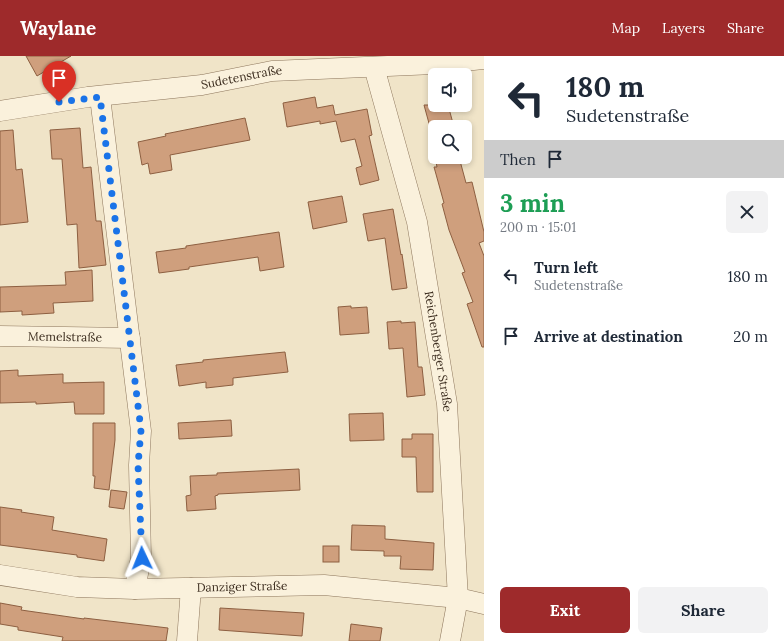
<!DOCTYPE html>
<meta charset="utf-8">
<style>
body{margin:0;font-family:Lora,serif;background:#f2f2f3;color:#1f2937;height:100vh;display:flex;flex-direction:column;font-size:15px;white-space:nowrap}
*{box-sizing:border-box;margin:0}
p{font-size:13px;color:#747a83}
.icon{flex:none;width:22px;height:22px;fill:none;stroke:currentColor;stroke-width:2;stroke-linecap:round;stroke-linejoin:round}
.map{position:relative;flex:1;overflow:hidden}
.side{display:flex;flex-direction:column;background:#fff;width:300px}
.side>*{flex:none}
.top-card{background:#fff;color:#1f2937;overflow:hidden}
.controls{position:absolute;left:428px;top:12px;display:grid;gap:8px}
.controls a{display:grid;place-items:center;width:44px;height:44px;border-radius:6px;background:#fff;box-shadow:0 2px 6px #0003;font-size:20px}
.pin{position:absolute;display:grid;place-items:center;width:34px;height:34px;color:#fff;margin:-41px -17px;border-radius:50% 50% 50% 0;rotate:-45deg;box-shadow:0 0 4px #0007}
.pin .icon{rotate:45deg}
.me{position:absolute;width:44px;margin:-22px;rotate:358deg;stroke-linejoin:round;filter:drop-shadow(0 0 3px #0008)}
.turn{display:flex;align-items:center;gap:14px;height:84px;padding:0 16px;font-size:18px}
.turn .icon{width:52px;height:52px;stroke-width:2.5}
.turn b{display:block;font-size:28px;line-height:34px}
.then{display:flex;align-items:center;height:38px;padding:0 16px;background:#0003;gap:8px;font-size:15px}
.round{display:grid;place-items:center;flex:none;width:42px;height:42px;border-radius:6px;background:#f2f2f3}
.head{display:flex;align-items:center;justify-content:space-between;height:68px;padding:0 16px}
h1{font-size:24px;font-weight:700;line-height:30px;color:#1e9e55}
.button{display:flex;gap:8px;margin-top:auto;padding:8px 16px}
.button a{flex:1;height:46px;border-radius:6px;background:#9e2a2b;color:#fff;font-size:16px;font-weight:700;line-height:46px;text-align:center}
.button a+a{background:#f2f2f3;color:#1f2937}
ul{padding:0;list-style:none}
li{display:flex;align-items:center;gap:12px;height:60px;padding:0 16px}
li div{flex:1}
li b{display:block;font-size:15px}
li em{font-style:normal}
header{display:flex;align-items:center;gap:24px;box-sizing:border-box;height:56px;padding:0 20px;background:#9e2a2b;color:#fff}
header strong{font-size:19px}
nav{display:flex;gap:22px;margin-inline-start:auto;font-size:14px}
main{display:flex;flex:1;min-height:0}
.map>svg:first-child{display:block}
</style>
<header>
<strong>Waylane</strong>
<nav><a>Map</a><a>Layers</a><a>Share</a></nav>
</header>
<main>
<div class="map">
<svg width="484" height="585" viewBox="0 0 484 585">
<rect width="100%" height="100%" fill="#f0e4c8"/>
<g fill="#cf9f7d" stroke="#8d5f41">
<path d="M26,0H71L37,20Z"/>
<path d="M315,41L317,52L333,49L335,59L367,53L372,79L369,80L379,124L360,129L356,112L362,110L355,83L341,86L336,65L320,68V65L287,71L283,47Z"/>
<path d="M424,49H448L454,71H430Z"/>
<path d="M245,62L250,84L170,99L172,114L150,118L148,107L142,109L138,86L166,80L165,78Z"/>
<path d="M80,72L83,112L91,111L96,165H101L106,209L79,212L77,168L67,169L62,103H52L50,74Z"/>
<path d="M13,74L16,114L22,113L28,166L0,169V75Z"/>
<path d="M435,101H459L466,127L472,126L484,176V185L479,187L484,200V291H482L467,248L473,246L462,217L465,216L449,174L442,148L444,147L434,111H437Z"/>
<path d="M342,140L347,166L313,173L308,146Z"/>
<path d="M393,153L401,199L402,198L407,232L392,234L385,182L368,185L363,158Z"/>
<path d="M279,176L284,211L260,215L258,201L189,211V213L159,217L156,196L186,192V190Z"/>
<path d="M92,214L93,245L53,247L54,257L22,259V255L0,256V231L66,229L65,216Z"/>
<path d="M351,250V252L367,251L369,277L340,279L338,251Z"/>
<path d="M401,265V267L415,266L418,311H422L425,339L407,341L403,292L389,293L387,266Z"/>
<path d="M285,296L288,316L233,322V329L206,332V326L179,330L176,309L203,306V304Z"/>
<path d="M18,314V320L63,318V327L104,326V358H75L74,346L36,348V346L0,347V315Z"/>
<path d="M383,357L384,384L350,385L349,358Z"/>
<path d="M231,364L232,380L179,383L178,367Z"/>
<path d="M93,367H115V384L109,434L94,432L95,420H93Z"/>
<path d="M412,378H433V436H417L416,401H402V383H412Z"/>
<path d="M299,413L300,434L218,438V439L215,440L216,453L187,455L186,440L191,439L190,420L217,419V417Z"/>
<path d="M111,434L127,436L124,453L109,451Z"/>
<path d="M0,451L22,454L21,456L54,461L52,474L107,483L104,505L77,501V499L0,489Z"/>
<path d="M352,469L385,470V483L434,487L433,514L400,513L401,500H384V495L351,494Z"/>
<rect x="323" y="490" width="16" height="16"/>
<path d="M0,547L22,551L21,554L84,563V562L168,572L166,585H62L63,581L18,574V571L0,568Z"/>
<path d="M220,552L304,557L302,580L219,574Z"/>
<path d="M351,568L382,572L380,585H349Z"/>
</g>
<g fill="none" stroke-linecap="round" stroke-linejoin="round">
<defs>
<g id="minor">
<path id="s1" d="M374,11L417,166L447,348L458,542L450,585"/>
<path d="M100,41L141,375L139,409L141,502L135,533"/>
<path id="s2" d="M0,55L88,41L202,29L272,15L434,8L484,3"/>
<path id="s3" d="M0,280L130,282"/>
<path id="s4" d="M0,519L77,531L135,533L324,529L458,542L484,548"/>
<path d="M187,585L191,532"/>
</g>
</defs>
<use href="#minor" stroke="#8d765c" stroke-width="21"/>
<use href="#minor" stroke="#faf1dc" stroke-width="20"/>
</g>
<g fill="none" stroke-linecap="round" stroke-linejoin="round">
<path stroke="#1a73e8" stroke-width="7" stroke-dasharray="0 12.6" d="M59,46L100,41L141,374L138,409L142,502"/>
</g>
<g text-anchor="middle" stroke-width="4" stroke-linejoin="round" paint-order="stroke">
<g font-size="12" fill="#3d2e20" stroke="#f7eed8">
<text dy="4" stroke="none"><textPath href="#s2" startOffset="244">Sudetenstraße</textPath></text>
<text dy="4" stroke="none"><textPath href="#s3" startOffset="65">Memelstraße</textPath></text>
<text dy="4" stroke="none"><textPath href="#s1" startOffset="292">Reichenberger Straße</textPath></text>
<text dy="4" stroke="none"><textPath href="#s4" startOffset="243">Danziger Straße</textPath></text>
</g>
</g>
</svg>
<div class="controls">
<a><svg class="icon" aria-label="sound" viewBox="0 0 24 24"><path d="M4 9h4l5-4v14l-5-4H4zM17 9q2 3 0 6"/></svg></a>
<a><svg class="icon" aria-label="search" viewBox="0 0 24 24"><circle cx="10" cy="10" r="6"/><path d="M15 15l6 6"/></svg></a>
</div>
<div class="pin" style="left:59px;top:46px;background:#d93025"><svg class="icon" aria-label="arrive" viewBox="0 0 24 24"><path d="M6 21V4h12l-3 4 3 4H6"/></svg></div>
<svg class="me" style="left:142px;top:502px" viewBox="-20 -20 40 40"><path d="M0-17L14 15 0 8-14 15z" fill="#1a73e8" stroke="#fff" stroke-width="4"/></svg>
</div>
<section class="side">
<div class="top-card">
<div class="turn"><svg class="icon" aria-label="left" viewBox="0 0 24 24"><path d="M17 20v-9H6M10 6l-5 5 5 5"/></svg><div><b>180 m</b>Sudetenstraße</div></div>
<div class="then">Then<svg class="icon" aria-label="arrive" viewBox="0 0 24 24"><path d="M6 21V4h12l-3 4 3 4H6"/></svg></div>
</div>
<div class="head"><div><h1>3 min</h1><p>200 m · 15:01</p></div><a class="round"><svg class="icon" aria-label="close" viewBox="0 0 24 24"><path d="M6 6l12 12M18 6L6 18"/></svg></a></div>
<ul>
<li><svg class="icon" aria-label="left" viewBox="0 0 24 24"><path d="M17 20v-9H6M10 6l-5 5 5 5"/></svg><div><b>Turn left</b><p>Sudetenstraße</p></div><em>180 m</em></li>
<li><svg class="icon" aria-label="arrive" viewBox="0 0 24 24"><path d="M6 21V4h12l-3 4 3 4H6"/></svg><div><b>Arrive at destination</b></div><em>20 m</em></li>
</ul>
<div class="button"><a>Exit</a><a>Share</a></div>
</section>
</main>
